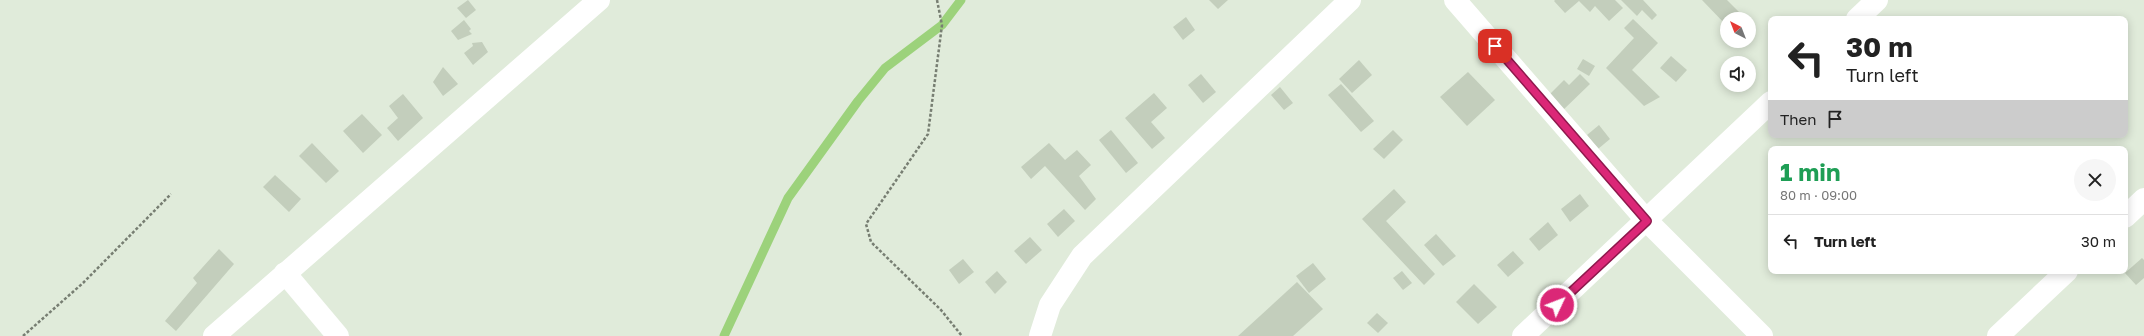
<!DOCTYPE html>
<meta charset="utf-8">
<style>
body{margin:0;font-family:"Golos Text",sans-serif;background:#f6f6f6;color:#222;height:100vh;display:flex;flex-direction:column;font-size:15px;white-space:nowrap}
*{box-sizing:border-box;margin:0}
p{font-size:13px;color:#767676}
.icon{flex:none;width:22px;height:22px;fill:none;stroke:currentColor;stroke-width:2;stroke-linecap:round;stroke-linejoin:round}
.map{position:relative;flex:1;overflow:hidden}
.side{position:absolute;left:1768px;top:146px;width:360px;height:128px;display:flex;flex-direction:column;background:#fff;border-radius:8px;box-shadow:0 2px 10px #0003}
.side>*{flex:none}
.banner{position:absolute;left:1768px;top:16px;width:360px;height:122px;border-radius:8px;box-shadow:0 2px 10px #0003;background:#fff;color:#222;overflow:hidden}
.needle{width:26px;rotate:318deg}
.buttons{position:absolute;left:1720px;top:12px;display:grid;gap:8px}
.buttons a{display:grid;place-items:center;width:36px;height:36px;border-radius:50%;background:#fff;box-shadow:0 2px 10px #0003;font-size:20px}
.pin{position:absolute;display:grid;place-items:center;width:34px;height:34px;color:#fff;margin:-17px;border-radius:8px;box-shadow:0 2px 6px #0006}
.me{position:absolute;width:44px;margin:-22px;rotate:47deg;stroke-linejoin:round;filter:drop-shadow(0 0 3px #0008)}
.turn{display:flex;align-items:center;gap:14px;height:84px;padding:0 12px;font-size:18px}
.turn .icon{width:52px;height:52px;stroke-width:2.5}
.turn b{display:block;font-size:28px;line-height:34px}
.then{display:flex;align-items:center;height:38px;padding:0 12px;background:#0003;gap:8px;font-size:15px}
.round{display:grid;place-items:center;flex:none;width:42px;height:42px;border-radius:21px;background:#f6f6f6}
.summary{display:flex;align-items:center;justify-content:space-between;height:68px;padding:0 12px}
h1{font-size:24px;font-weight:700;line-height:30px;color:#1e9e55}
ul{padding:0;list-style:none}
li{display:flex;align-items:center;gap:12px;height:52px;padding:0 12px;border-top:1px solid #e0e0e0}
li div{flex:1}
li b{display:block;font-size:15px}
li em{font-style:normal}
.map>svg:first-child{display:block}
</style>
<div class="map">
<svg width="2144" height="336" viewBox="0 0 2144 336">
<rect width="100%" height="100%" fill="#e0ebda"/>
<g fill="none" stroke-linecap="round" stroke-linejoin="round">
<path stroke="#9cd27b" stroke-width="9" d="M724,336L788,198L858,101L885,68L942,25L961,0"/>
</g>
<g fill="#c3cebc">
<path d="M468,0L476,10L466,18L457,8Z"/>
<path d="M1209,0H1228L1218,9Z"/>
<path d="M1555,0H1615L1623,8L1609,21L1595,6L1590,12L1579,1L1565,13L1554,1Z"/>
<path d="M1621,0H1643L1657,15L1652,20L1642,10L1637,16Z"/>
<path d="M1702,0H1727L1746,19H1727V26Z"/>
<path d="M1186,17L1195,30L1183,40L1173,27Z"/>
<path d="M1633,19L1658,43L1632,70L1660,97L1644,106L1606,68L1634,38L1624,28Z"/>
<path d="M464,20L471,29L469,31L472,34L458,40L451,31Z"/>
<path d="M482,42L488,52L473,65L464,53L473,46L472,43Z"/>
<path d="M1671,56L1687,70L1676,82L1660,68Z"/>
<path d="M1583,59L1595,66L1589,76L1577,69Z"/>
<path d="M1359,60L1372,75L1352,93L1339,79Z"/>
<path d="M443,67L458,84L443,96L433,82Z"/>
<path d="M1468,72L1495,100L1467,126L1440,97Z"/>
<path d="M1201,74L1216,92L1203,103L1188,85Z"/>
<path d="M1580,74L1590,84L1562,111L1548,96L1564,80L1569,85Z"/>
<path d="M1341,84L1374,121L1361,132L1328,95Z"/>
<path d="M1280,87L1293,103L1284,110L1271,95Z"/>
<path d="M1154,93L1167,108L1151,122L1165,138L1152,149L1125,118Z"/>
<path d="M403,94L423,118L398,141L387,128L398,118L389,106Z"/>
<path d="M362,114L382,135L363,153L343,131Z"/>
<path d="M1599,125L1610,139L1598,149L1587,135Z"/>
<path d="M1111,130L1138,163L1126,173L1099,140Z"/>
<path d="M1393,130L1403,140L1384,159L1373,149Z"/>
<path d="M312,143L339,171L326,183L299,156Z"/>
<path d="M1049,143L1065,160L1077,150L1091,165L1079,176L1096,199L1085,210L1045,166L1031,179L1021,167Z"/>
<path d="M275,175L301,199L289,212L263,187Z"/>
<path d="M1394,189L1406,202L1386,221L1435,274L1424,285L1362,219Z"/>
<path d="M1580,194L1589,206L1570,222L1561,209Z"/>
<path d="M1064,209L1075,221L1058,237L1047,224Z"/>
<path d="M1548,222L1558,235L1539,251L1529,239Z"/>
<path d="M1436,234L1456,256L1443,266L1424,245Z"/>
<path d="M1030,237L1042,250L1026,264L1014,251Z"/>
<path d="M219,249L234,264L176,331L165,321L197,283L193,278Z"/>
<path d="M1513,251L1524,263L1508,277L1497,265Z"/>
<path d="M2142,258L2144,260V278L2136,285L2125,273Z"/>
<path d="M963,259L974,272L959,284L949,270Z"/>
<path d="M1313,263L1326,279L1309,293L1296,276Z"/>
<path d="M997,271L1007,282L995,294L985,282Z"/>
<path d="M1402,271L1412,283L1403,290L1393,278Z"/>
<path d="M1297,282L1323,309L1293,336H1238Z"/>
<path d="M1474,284L1497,307L1478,324L1456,302Z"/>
<path d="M1377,313L1388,323L1378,333L1367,323Z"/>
</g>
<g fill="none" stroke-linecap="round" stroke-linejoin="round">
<g stroke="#777e72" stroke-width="2.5" stroke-dasharray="3 2" stroke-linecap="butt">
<path d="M937,0L942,25L928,134L866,224L871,242L941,310L962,336"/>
<path d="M23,336L83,283L171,194"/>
</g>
<g stroke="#fff" stroke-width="22">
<path d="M1455,0L1647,221L1762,336"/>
<path d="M1857,19L1877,0"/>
<path d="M2125,217L2144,199"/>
<path d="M285,273L338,336"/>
<path d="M214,336L599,0"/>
<path d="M1040,336L1050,305L1082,256L1350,0"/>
<path d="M1523,336L1771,102"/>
<path d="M1998,336L2067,271"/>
</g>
</g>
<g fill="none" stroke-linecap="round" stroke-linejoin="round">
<defs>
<path id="route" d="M1495,46L1647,221L1557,305"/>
</defs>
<use href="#route" stroke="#8e194d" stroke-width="10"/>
<use href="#route" stroke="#db2777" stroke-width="7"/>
</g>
</svg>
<div class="buttons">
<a><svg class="needle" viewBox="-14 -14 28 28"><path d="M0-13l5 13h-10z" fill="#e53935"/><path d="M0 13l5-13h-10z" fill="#767676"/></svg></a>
<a><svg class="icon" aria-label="sound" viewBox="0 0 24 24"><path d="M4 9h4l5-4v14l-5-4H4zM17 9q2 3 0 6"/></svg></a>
</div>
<div class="pin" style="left:1495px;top:46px;background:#d93025"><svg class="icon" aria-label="arrive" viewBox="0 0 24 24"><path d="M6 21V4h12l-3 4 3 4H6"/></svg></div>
<svg class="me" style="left:1557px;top:305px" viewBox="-20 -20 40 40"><circle r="17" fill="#db2777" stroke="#fff" stroke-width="3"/><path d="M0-11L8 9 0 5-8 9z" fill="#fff"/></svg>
<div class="banner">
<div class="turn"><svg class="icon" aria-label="left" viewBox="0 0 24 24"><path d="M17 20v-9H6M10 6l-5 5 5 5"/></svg><div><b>30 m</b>Turn left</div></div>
<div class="then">Then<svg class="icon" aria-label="arrive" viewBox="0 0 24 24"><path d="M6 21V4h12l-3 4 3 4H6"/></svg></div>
</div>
<section class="side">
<div class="summary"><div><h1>1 min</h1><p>80 m · 09:00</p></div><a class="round"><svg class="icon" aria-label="close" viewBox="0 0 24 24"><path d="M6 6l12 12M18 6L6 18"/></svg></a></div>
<ul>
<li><svg class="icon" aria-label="left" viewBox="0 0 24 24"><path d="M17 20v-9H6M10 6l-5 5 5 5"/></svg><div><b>Turn left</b></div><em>30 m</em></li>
</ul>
</section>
</div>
